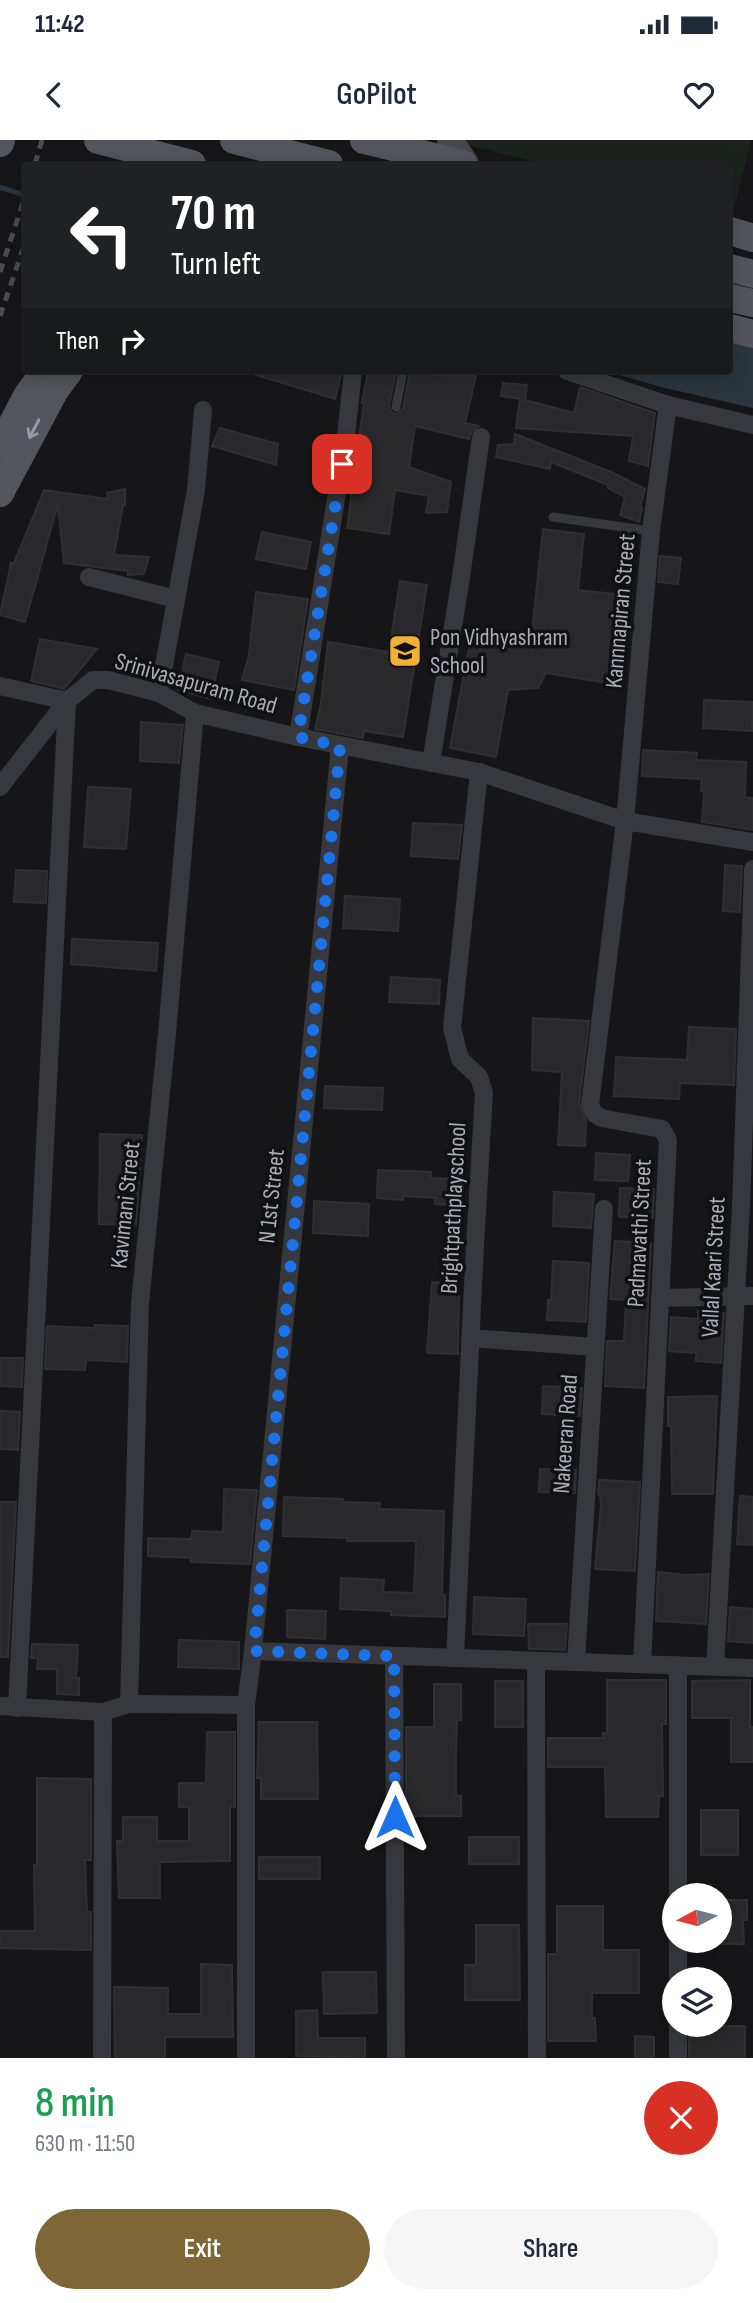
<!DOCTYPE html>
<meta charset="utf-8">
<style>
body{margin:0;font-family:"Sofia Sans Condensed",sans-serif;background:#f6f6f7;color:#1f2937;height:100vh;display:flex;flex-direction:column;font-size:26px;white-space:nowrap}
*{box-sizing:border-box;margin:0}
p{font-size:23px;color:#747a83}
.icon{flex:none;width:38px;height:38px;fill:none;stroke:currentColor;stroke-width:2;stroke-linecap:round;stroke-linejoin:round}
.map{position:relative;height:1918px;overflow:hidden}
.details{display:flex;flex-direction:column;background:#fff;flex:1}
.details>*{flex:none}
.banner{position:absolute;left:21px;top:21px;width:712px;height:214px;border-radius:7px;box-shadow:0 4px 18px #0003;background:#202124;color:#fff;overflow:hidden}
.needle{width:46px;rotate:263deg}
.tools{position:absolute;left:662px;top:1743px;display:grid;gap:14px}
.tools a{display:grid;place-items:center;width:70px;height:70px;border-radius:50%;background:#fff;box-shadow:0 4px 18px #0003;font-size:35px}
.pin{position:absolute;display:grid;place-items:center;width:60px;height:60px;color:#fff;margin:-30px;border-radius:14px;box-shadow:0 4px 10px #0006}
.me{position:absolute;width:77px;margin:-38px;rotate:0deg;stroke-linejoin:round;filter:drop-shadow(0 0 5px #0008)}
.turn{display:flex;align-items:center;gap:24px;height:147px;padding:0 35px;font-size:32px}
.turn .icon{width:91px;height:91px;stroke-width:2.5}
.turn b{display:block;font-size:49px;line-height:60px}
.then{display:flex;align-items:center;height:66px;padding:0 35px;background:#0003;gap:14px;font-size:26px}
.round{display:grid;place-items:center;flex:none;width:74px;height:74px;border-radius:37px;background:#f6f6f7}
.summary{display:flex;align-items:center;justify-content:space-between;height:119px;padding:0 35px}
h1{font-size:42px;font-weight:600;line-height:52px;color:#1e9e55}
.action{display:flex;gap:14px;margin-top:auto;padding:14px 35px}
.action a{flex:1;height:80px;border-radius:42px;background:#7e6636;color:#fff;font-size:28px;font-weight:600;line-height:80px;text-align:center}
.action a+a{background:#f6f6f7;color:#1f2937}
.status{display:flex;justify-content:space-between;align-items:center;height:49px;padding:0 35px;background:#fff;direction:ltr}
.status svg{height:19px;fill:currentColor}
header{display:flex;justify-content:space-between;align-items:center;height:91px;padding:0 35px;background:#fff;font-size:32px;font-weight:600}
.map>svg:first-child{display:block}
</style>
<div class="status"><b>11:42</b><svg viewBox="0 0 49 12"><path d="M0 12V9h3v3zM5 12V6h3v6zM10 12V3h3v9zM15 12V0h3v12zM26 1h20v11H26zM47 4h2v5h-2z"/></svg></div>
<header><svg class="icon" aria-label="back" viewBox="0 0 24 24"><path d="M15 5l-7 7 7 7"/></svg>GoPilot<svg class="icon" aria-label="heart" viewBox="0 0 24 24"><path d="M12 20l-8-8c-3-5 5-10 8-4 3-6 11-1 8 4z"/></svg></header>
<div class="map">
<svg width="753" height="1918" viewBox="0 0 753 1918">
<rect width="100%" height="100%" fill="#161618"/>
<path fill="#1c231d" d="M449,0H751L733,73H730V24H544Z"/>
<path fill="#2c353c" d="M730,199L753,204V268L661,247L606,231H730Z"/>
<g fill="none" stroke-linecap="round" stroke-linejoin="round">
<path stroke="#2c353c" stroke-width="5" d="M0,47L24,55"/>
</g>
<g fill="#29292c" stroke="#303034" stroke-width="2">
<path d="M254,231H342L335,259L253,234Z"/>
<path d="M368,231H396L389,266L391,272L395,274L403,269L410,231H423V234L437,232L436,235L476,236L465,283L479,286L472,291L469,299L415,286L409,327L451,342L447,372L426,373L429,356L395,350L389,394L347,388L364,263H362Z"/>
<path d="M503,243L527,245L525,260L574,273L580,247L655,273L648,326L629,321L633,296L516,288L520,259L501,256Z"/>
<path d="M220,288L278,304L276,325L212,306Z"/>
<path d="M515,294L611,332L645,349L640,367L642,368L639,382L620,375L625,357L608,348V345L551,322L550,329L496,317L498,305L514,304Z"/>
<path d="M125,349V365H123L114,415L149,417L144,434L128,435V431L64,423L58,364L25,482L0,475L11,423H14L44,350L108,359L107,353Z"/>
<path d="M543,389L584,394L578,450L632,456L620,545L546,533L538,548L508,550L496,617L450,608L471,497L525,507L526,500L531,501Z"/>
<path d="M262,392L311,402L306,429L256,419Z"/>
<path d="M660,416L681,418L678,444L658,442Z"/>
<path d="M400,441L427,445L403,597L364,591L363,598L315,589L321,563L328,502L389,512Z"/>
<path d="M256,452L308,459L294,550L242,540L249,515Z"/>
<path d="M40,499L97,509L64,549L31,541Z"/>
<path d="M186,514L219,522L211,559L178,550Z"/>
<path d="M704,560L753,562L752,591L703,588Z"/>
<path d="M141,582L183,585L179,623L140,621Z"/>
<path d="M643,610L697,613L696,620L746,622L745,658H753V690L702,682L704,651H701L702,639L642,636Z"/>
<path d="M88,647L131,649L126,709L84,707Z"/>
<path d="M413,683L462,685L458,719L411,716Z"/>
<path d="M725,725L742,726L740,772L723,771Z"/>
<path d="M16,730L47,731L46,763L14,762Z"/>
<path d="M345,756L400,759L398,791L343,788Z"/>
<path d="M72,799L158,803L156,831L71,824Z"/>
<path d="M391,837L440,840L439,864L389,862Z"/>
<path d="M533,878L589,881L579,964L586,981L585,1006L558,1005L562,932L532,930Z"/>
<path d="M689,887L736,889L734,945L680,943L679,959L614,956L616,917L687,920Z"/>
<path d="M325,946L383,948L382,970L324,968Z"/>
<path d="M100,994L142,995L136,1085L99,1084Z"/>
<path d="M596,1013L630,1015L628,1041L595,1040Z"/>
<path d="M378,1030L431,1032V1038L463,1039L462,1066L435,1064V1058L403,1056V1060L377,1058Z"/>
<path d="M620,1048L654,1049L653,1078L619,1077Z"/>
<path d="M554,1052L594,1054L591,1088L553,1086Z"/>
<path d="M314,1061L369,1064L368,1096L313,1093Z"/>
<path d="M615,1101L651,1103L644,1248L605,1246L607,1201H624L626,1160L610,1159Z"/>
<path d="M553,1121L589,1123L586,1182L547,1180L548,1160H551Z"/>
<path d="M432,1142L459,1144L458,1214L427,1213Z"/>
<path d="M698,1171L724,1173L721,1223L696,1221V1213L669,1211L671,1177L698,1179Z"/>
<path d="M95,1185L128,1186L127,1222L86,1220L85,1230L45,1229L47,1186L94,1188Z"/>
<path d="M0,1218H23L22,1247L0,1246Z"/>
<path d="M543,1246L582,1248L580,1276L542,1274Z"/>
<path d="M717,1256L713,1354H672L671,1286H668V1257Z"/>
<path d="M0,1271L20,1272L18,1310L0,1309Z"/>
<path d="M540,1329L576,1330L575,1353L539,1352Z"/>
<path d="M599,1340L640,1342L635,1431L595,1429L601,1366L600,1355L598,1354Z"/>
<path d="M224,1349L257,1350L250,1424L191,1422V1418L148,1416V1398L191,1399L192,1391L223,1392Z"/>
<path d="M740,1356L753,1357V1405L737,1404Z"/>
<path d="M284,1357L343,1359V1362L380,1363L379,1369L444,1371L442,1454L445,1455V1477L391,1475V1471L340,1469L341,1438L384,1440L383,1452L414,1453L416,1401H347V1398L283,1396Z"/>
<path d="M0,1362H16L8,1517H0Z"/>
<path d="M658,1432L685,1435L709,1434L706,1484L656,1481Z"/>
<path d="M474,1457L526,1459L524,1496L473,1494Z"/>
<path d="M730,1467L753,1469V1503L728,1501Z"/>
<path d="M287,1470L326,1471L325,1499L287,1497Z"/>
<path d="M528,1484H567L565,1510L529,1509Z"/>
<path d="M179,1500L239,1502V1529L178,1527Z"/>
<path d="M32,1504L78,1505L76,1538H79V1555L57,1554V1529H37L38,1518H31Z"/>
<path d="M607,1540H666V1584H662L663,1656H659L658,1677H606L605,1627H548V1598H603V1593H607Z"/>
<path d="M750,1540V1587H753V1622H731V1578H692V1541Z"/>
<rect x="495" y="1541" width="28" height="46"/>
<path d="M434,1544H461V1580H457L456,1618V1656H461V1676H406V1587H434Z"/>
<path d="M259,1582H317L318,1659H261V1638H257Z"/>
<path d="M207,1592H235V1667H230V1721L160,1722V1758H119L117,1701H123V1677H157V1701H189V1667H179V1643H206Z"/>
<path d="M37,1638L91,1639V1720H85L87,1772H91V1810L0,1808V1791H35L34,1725H37Z"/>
<rect x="701" y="1670" width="37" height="45"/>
<rect x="469" y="1697" width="50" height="27"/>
<rect x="259" y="1717" width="61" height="22"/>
<path d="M719,1760H747V1780H743L744,1804H719Z"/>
<path d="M557,1766H603V1810H639V1853H592V1878H595L596,1901H548V1814H557Z"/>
<path d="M476,1785H519L520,1860H465V1825H476Z"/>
<path d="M201,1824L232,1825L233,1897H165V1918H115L114,1847L168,1848V1874H201Z"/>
<path d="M323,1832H376L377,1873L324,1874Z"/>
<path d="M317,1870L318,1898H365V1918L296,1916V1871Z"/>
<rect x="689" y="1886" width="56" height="32"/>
<path d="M635,1896L654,1897V1918H635Z"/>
</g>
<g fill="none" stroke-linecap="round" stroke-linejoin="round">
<g stroke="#37383d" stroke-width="9">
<path d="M396,267L403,231"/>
<path d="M553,377L651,391"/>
</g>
<g stroke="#37383d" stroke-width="18">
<path d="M567,231L668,265L753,285"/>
<path d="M89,437L176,459"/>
<path d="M0,546L67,561L17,1568"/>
<path d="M159,553L196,350L203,270"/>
<path d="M298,597L346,296L353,231"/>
<path d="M431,623L461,437L481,297"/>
<path d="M0,647L67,561L93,540H108L159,553L195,573L298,597L479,632L625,681L753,702"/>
<path d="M660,1158L753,1156"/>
<path d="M470,1198L595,1207"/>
<path d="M253,1511L753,1528"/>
<path d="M394,1516L396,1918"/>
<path d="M455,1518L475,1105L484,953L479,937L460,919L452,888L479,632"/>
<path d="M536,1521L537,1918"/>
<path d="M576,1522L604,1069"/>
<path d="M642,1524L668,1000L662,989L601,978L594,973L590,965L625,681L651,391L668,265"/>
<path d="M678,1525V1755"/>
<path d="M715,1527L741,1067L753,729"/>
<path d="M129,1564L140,1163L167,893L195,573"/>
<path d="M0,1566L103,1572L129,1564L246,1565"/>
<path d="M678,1801V1839"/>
<path d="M678,1885V1918"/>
<path d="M102,1918L103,1572"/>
<path d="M246,1918V1565L253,1511L340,606"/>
</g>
<path stroke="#45474d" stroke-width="26" d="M450,0L466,24"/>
<g stroke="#53555c" stroke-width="28">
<path d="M234,0L329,24"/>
<path d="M364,0L463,24"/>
<path d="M0,3L1,0"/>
<path d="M730,91L753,98"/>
<path d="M730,128L753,134"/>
<path d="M730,158L753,163"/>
<path d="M730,188L753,194"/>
<path d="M0,308L27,256L45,231"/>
<path d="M0,353L55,250L69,231"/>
</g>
<g stroke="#4a4c52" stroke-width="5" stroke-dasharray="9 7" stroke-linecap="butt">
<path d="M35,24L42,0"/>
<path d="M0,132L24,60"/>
<path d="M0,176L24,106"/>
</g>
<path stroke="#53555c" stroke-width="28" d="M98,0L192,24"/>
</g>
<defs><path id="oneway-shaft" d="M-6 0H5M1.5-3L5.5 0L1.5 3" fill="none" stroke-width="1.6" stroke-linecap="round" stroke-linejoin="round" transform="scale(1.75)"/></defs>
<use stroke="#979ba6" href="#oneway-shaft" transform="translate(34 289) rotate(118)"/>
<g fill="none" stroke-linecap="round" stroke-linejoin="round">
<path stroke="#1a73e8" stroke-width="12" stroke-dasharray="0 21.6" d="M342,324L298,597L340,606L254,1511L394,1516L395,1677"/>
</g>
<defs>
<symbol id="school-square" viewBox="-11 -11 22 22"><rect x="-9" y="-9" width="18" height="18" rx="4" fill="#f2b134" stroke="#111113"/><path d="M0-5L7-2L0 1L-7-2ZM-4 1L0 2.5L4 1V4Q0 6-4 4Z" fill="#111"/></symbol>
</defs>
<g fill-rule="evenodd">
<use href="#school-square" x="386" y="492" width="38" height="38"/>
</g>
<g text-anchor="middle" stroke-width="7" stroke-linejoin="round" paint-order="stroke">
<g font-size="24" fill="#a8adb8" stroke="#111113">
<text transform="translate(620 471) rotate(-85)" y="8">Kannnapiran Street</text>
<text transform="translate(196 543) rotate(16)" y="8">Srinivasapuram Road</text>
<text transform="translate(271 1056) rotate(-84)" y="8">N 1st Street</text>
<text transform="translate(125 1065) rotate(-84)" y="8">Kavimani Street</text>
<text transform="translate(453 1068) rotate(-87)" y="8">Brightpathplayschool</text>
<text transform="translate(639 1093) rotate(-87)" y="8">Padmavathi Street</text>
<text transform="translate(713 1127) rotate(-87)" y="8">Vallal Kaari Street</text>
<text transform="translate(565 1294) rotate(-86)" y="8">Nakeeran Road</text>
</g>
<g font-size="24" fill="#a8adb8" stroke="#111113" text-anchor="start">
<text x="430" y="505">Pon Vidhyashram<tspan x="430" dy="28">School</tspan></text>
</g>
</g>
</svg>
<div class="tools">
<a><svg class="needle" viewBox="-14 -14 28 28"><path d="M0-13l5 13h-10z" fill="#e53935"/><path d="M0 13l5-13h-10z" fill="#747a83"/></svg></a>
<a><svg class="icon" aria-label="layers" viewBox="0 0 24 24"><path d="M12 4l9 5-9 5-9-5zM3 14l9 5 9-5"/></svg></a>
</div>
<div class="pin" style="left:342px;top:324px;background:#d93025"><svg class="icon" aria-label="arrive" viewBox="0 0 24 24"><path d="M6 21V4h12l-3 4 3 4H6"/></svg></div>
<svg class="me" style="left:395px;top:1677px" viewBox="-20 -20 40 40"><path d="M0-17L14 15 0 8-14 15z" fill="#1a73e8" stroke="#fff" stroke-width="4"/></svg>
<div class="banner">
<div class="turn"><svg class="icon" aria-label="left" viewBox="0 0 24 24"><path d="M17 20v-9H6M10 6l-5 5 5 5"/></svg><div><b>70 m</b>Turn left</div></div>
<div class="then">Then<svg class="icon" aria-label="right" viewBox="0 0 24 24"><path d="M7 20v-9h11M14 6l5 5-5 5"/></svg></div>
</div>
</div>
<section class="details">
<div class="summary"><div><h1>8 min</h1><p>630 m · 11:50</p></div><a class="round" style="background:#d93025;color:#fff"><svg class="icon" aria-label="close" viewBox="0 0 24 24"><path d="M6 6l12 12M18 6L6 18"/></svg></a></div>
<div class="action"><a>Exit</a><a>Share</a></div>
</section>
